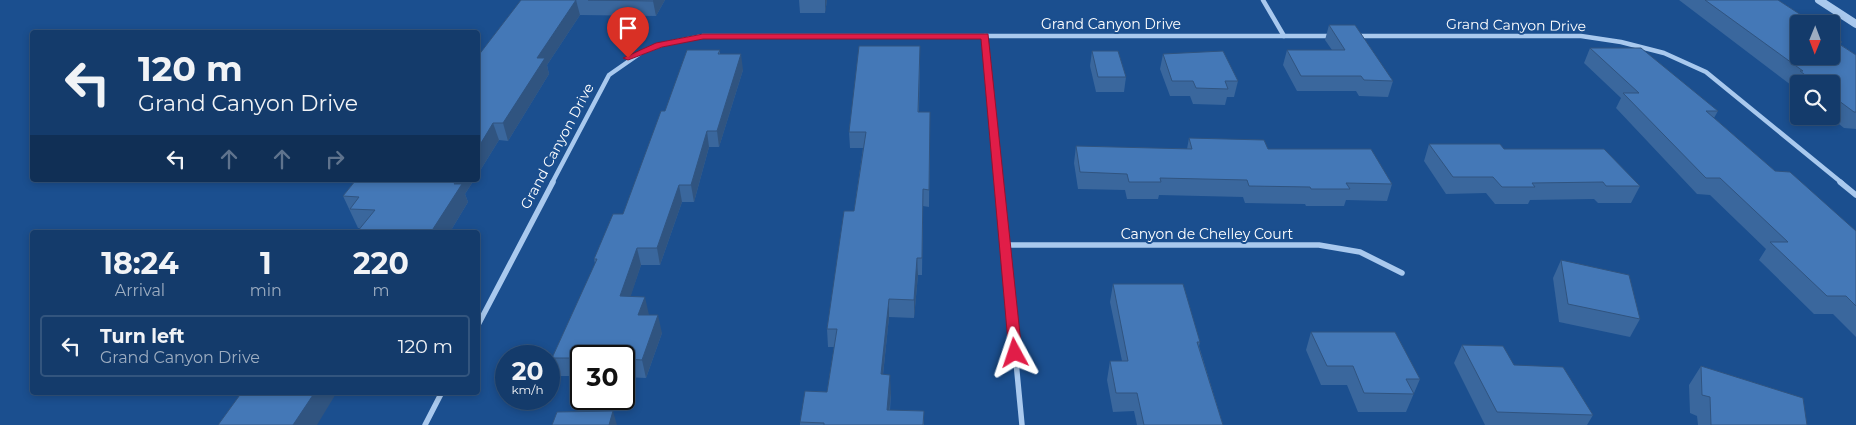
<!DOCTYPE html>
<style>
body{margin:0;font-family:Montserrat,sans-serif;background:#214673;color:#f1f3f6;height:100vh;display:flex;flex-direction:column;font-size:19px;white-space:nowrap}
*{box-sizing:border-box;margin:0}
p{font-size:16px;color:#9dadc1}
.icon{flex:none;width:28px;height:28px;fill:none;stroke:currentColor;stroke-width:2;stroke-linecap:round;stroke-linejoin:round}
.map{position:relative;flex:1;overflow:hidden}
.side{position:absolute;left:30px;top:230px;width:450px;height:165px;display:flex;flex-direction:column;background:#143b6b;border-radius:5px;box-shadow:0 2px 8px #0003,0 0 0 1px #33557e}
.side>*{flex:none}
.guide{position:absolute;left:30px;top:30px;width:450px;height:152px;border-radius:5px;box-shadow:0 2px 8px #0003,0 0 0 1px #33557e;background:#143b6b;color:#f1f3f6;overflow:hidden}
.needle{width:32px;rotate:181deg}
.tools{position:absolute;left:1790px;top:15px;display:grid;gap:10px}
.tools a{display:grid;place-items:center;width:50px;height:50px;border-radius:5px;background:#143b6b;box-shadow:0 2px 8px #0003,0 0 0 1px #33557e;font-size:25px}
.speed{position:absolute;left:495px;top:345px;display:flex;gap:10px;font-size:25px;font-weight:700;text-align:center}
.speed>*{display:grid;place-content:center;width:65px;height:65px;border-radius:50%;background:#143b6b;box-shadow:0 2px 8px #0003,0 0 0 1px #33557e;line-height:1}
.speed small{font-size:12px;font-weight:400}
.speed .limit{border:2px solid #111;border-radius:8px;background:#fff;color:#111}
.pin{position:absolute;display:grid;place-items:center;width:42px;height:42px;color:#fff;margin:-51px -21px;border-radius:50% 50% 50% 0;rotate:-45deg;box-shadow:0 0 5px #0007}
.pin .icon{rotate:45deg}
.me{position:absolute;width:55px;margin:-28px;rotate:355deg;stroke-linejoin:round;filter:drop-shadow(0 0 4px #0008)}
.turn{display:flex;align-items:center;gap:18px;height:105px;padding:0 25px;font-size:22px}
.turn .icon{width:65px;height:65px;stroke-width:2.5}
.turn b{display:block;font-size:35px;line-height:42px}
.lanes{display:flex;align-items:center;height:48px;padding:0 25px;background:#0003;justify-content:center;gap:25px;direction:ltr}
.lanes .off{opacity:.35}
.eta{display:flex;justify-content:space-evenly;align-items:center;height:85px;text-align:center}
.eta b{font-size:30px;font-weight:700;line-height:35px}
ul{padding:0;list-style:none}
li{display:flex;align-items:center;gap:15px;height:62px;margin:0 10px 8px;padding:0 15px;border:2px solid #33557e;border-radius:5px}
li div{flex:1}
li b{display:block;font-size:19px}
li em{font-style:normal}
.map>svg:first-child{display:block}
</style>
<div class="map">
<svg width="1856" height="425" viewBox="0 0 1856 425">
<rect width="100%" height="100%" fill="#1b4f8f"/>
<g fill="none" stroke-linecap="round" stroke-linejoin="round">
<g stroke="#a9c9ee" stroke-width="4.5">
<path d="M1263,0L1284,36"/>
<path d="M985,36L999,183"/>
<path d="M1357,36H1581L1621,42L1664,53L1706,72L1842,183"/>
<path d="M552,183L609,75L642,52L664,44L703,36H1331"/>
</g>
<g stroke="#a9c9ee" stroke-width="5.5">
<path d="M999,182L1022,425"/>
<path d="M1840,182L1856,195"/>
<path d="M1005,245H1319L1360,252L1402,273"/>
<path d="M478,325L553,182"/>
<path d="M425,425L442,392"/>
</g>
<path stroke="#a9c9ee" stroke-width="8" d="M1819,0L1856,24"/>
</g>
<g fill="#3a679d">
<path d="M521,0H665L656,16L580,15L547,65L549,74L508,141L499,140L478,174Z"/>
<path d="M799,0H827L825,13H800Z"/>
<path d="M1679,0H1778L1842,42L1840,44L1856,55V129L1844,128L1829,116H1831V84H1799V93L1790,86L1791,85Z"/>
<path d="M1329,25L1393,81L1388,97L1359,96L1356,91H1297L1283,65L1287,50H1332L1325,40Z"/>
<path d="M1590,48L1718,111L1714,118L1775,171L1856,231V337L1833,314H1814L1759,260L1766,249L1710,195L1697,194L1616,108L1621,98L1584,63Z"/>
<path d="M720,50V54L743,70L719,147H709L694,202H682L660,265H641L630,297L649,315L662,333L646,378L624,377V356H581V376H558L552,358L595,264L594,259L623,214L665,111Z"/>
<path d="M1092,51L1126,77L1124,92H1096L1090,66Z"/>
<path d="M1163,54L1238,81L1234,97H1227L1225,105L1193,104L1190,96H1170L1160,69Z"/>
<path d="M920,62L919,112H930L929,207L923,206L922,275H918L914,318L889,317L883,375L891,393L890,410L924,411V425H800V422L827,392L834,347H828L827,329L854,211L863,148H850L849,132Z"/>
<path d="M1189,138L1268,149L1392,184L1387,201L1346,200L1344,206H1306L1305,204L1245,203L1243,197L1159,195L1158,199H1127L1125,190L1078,189L1074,163L1076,146L1187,149Z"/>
<path d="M1429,144L1640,186L1631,203H1598L1594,199L1530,200L1528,204H1495L1486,193L1446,194L1424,161Z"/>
<path d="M356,180H474L465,194L468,202L450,232H357L361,228H358L343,196Z"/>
<path d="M1561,260L1640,319L1630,337L1559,322L1553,278Z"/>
<path d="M1113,284L1200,342L1199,346L1223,425H1137L1134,411L1113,412L1107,380L1110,361H1122L1110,302Z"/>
<path d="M1311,332L1420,379L1406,412H1358L1347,385H1321L1306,350Z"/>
<path d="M1462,345L1514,365L1593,415L1587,425H1485L1454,363Z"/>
<path d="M1701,366L1807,425H1698L1697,416L1690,413L1689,385Z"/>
</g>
<g fill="#305480">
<path d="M576,0L580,15L547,65L549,74L508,141L503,123L537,58Z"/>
<path d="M654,0H665L656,16L653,1Z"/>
<path d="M825,0H827L825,13Z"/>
<path d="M741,54L743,70L719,147L717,131Z"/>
<path d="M493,123L499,140L478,174V148Z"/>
<path d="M707,131L709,147L694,202L691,185Z"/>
<path d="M457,180H474L465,194L468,202L450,232H431Z"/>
<path d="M679,185L682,202L660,265L657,248Z"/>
<path d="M637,248L641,265L625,314L620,296Z"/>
<path d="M917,258L918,275L914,318V300Z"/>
<path d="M645,297L649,315H638Z"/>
<path d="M889,299V317L881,393V374Z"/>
<path d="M658,315L662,333L646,378L642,360Z"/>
<path d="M890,375L891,393L888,425L887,410Z"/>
<path d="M315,392H337L317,425H293Z"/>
<path d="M613,411L617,425H609Z"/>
</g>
<g fill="#4478b7" stroke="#305480">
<path d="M521,0H576L537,58H545L503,123H493L478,148V56Z"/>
<path d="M588,0H654L653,1Z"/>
<path d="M1705,0H1778L1815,24H1799V56H1831V35L1842,42H1836L1856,55V112H1854L1831,95V84H1817L1800,71H1803Z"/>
<path d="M1329,25H1355L1393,81L1364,80L1361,76H1301L1287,50H1345Z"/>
<path d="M859,46H920L918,112H930L929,190L923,189L922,258H917L914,300L889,299L881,374L890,375L887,410L924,411L923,425H824V423L800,422L805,391L827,392L837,329H827L844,211H854L866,132H849Z"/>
<path d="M1590,48H1641L1718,111H1706L1775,171L1790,172L1856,231V306L1846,296H1827L1770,242H1788L1720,178H1706L1623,93H1639Z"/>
<path d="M687,50H720L718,54H741L717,131H707L691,185H679L657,248H637L620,296L645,297L638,315H658L642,360L624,359V356H581V358H552L597,259H594L613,214H623L661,111H665Z"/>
<path d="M1092,51H1118L1126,77H1098Z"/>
<path d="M1223,51L1238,81H1225L1228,89L1196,88L1193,81H1172L1163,54Z"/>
<path d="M1189,138L1264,140L1268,149H1371L1392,184L1346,183L1350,189H1311L1310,187L1249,186L1247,180L1160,178L1161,182H1129L1127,174L1080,172L1076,146L1192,149Z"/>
<path d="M1429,144H1500L1504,149H1604L1640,186H1606L1603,182L1532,183L1535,187H1502L1493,177H1453Z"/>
<path d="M356,180H457L454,184H462L431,232H357L375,210L350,209L359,197L343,196Z"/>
<path d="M1561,260L1629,275L1640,319L1568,304Z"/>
<path d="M1113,284H1183L1200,342H1197L1223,425H1144L1137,393H1116L1110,361H1128Z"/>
<path d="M1311,332H1395L1420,379H1406L1414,394L1364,393L1353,366H1327Z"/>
<path d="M1462,345L1503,346L1514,365L1563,367L1593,415L1497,412Z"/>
<path d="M1701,366L1803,398L1807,425H1711L1710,397L1702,395Z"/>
<path d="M242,392H315L293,425H218Z"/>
<path d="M613,411L609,425H552L557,412Z"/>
</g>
<path fill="#e11d48" stroke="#92132f" d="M703,34H988L1022,353L1020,356H1011L1009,353L981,39H703L662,47L628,60L623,58L656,43Z"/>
<g text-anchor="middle" stroke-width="4" stroke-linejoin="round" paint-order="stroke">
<g font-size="14" fill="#fff" stroke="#1b4f8f">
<text x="1111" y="29">Grand Canyon Drive</text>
<text transform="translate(1516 25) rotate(1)" y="5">Grand Canyon Drive</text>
<text transform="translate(557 146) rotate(-62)" y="5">Grand Canyon Drive</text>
<text x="1207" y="239">Canyon de Chelley Court</text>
</g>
</g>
</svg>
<div class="tools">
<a><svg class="needle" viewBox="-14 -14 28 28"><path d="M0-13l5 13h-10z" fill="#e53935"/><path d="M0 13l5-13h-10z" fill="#9dadc1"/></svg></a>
<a><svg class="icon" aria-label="search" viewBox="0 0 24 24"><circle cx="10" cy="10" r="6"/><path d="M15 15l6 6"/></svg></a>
</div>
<div class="speed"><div>20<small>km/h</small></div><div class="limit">30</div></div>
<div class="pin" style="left:628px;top:58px;background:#d93025"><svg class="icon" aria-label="arrive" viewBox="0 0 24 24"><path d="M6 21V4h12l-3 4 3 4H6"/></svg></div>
<svg class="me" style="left:1015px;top:353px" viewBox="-20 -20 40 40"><path d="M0-17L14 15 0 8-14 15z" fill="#e11d48" stroke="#fff" stroke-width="4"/></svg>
<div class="guide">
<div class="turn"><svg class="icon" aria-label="left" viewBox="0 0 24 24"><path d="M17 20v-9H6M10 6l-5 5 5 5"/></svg><div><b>120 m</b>Grand Canyon Drive</div></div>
<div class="lanes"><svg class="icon" aria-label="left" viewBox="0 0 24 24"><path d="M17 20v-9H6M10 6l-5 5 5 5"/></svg><svg class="icon off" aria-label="ahead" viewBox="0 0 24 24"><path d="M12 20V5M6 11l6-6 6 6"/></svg><svg class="icon off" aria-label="ahead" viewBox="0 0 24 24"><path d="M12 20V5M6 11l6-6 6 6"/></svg><svg class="icon off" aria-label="right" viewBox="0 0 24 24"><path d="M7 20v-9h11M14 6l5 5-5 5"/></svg></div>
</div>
<section class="side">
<div class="eta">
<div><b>18:24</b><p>Arrival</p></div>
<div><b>1</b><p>min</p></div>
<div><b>220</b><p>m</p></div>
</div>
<ul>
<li><svg class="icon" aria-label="left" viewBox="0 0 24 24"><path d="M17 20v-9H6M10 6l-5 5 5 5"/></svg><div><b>Turn left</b><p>Grand Canyon Drive</p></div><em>120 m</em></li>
</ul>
</section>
</div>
